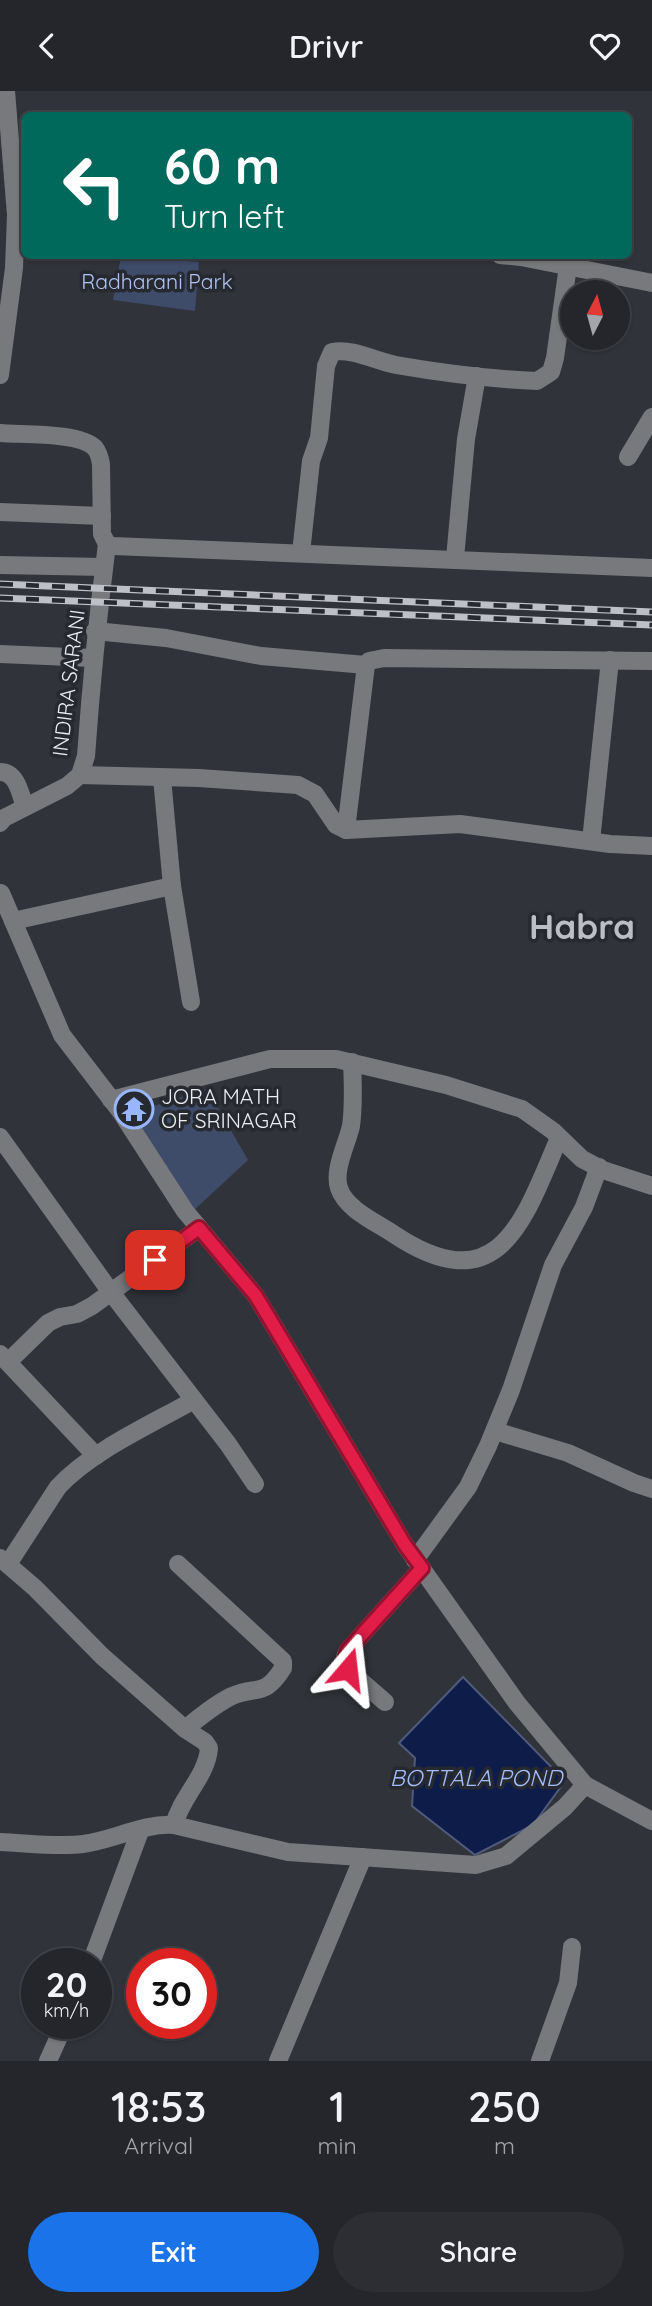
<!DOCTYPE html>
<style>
body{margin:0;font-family:Quicksand,sans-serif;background:#2c2e33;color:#f1f3f6;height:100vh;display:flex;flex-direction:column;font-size:26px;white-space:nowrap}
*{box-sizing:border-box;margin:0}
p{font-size:23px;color:#a3a5a9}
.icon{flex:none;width:38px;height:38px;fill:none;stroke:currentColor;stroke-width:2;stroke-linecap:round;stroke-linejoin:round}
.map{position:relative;height:1970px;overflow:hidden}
.details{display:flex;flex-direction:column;background:#24262b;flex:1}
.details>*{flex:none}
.top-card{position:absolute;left:21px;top:21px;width:611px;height:147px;border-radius:10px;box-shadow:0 2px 5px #0004,0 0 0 2px #414347;background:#00695c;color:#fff;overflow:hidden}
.needle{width:46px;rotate:6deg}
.fabs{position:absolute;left:560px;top:189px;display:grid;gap:14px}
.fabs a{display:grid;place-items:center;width:70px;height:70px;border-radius:50%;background:#24262b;box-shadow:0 2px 5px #0004,0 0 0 2px #414347;font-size:35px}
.speed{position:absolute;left:21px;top:1857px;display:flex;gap:14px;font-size:35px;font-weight:700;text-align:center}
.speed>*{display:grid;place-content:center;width:91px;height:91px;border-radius:50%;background:#24262b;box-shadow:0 2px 5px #0004,0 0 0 2px #414347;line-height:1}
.speed small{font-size:18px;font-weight:400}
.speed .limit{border:10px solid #d22;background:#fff;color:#111}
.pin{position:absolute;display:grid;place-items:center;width:60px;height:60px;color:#fff;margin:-30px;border-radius:14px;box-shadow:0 4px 10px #0006}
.me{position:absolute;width:77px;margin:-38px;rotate:17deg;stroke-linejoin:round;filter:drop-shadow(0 0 5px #0008)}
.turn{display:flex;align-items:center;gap:24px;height:147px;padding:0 28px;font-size:32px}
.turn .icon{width:91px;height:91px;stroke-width:2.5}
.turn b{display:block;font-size:49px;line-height:60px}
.eta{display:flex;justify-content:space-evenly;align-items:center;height:119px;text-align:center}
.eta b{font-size:42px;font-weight:600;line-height:49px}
.primary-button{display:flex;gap:14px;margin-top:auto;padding:14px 28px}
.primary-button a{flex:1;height:80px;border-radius:42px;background:#1a73e8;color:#fff;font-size:28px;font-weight:600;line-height:80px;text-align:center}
.primary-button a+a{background:#2c2e33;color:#f1f3f6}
header{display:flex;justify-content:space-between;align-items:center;height:91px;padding:0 28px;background:#24262b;font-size:32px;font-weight:600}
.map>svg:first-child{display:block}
</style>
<header><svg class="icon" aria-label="back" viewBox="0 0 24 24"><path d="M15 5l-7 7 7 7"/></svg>Drivr<svg class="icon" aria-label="heart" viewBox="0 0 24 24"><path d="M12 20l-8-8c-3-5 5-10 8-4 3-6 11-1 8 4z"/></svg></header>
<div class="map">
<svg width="652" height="1970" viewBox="0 0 652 1970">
<rect width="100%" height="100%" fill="#303339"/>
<g fill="#3e4b69">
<path d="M121,165L199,171L195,220L113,209Z"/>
<path d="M207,998L248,1069L191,1122L132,1022Z"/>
</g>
<path fill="#0e1c4a" stroke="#505b7c" stroke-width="2" d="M463,1586L565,1690L533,1734L475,1764L412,1715L415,1667L399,1652Z"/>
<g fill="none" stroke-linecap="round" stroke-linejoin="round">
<g stroke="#77797c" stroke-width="18">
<path d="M500,164L521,166L652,192"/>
<path d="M0,284L14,177L16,124L6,0"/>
<path d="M0,342C22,344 80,341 95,357C99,362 100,367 101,373L102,443L107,453L113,455L652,477"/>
<path d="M628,366L652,326"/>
<path d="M0,421L102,425"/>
<path d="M301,462L311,370L319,347L326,275L332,261C353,257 375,270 396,274C442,282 490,288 537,290L551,281L555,267L568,175"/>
<path d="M455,467L466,348L477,285"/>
<path d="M0,474L104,476"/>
<path d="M95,540L166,547L261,565L366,574"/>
<path d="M0,563L93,567"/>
<path d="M0,681C17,681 20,702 25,716"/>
<path d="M80,684L199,687L298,694L315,703L336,734L346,739L460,733L610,753L652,755"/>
<path d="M162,687L172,795L191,911"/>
<path d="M0,732L4,727L67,695L80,684L86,665C91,594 98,524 107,453"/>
<path d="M346,739L366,574L369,570L384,567L652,570"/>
<path d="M591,750L610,569"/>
<path d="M13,830L172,795"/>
<path d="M352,971C353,992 354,1014 351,1035C347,1053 333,1079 339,1097C346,1119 378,1132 395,1144C500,1213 524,1128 559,1047"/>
<path d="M111,1009L270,968H336L446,994L522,1018L553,1040L582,1068L603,1079L652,1095"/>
<path d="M0,1046L110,1200L228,1353L255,1393"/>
<path d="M0,1263L96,1365"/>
<path d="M8,1271L48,1232L60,1226L77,1223L92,1215L199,1137"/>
<path d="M495,1340L568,1362L634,1392L652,1398"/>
<path d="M0,1467L35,1497L102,1565L185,1638L205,1651L209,1657C207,1685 181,1706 174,1734"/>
<path d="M415,1469L468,1396L488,1355L511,1299L553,1174L584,1116L599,1076"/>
<path d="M8,1473L58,1396C91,1360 152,1333 194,1309"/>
<path d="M178,1473L283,1570V1577C264,1607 258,1594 232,1605C215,1613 200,1626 185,1638"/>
<path d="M385,1611L347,1578C343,1571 344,1567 348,1559L422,1477"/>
<path d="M585,1694L652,1730"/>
<path d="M0,1751C27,1752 56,1756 83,1753C114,1749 143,1732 174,1734L288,1761L476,1774L506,1765L565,1716L585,1694L517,1612L405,1454L256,1205L185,1120L121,1021L62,944L1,802"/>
<path d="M91,1872L140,1740"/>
<path d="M48,1970L65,1932"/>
<path d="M278,1970L363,1766"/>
<path d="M540,1970L568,1892L572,1856"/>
</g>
<defs>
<g id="rail">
<path d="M0,493L652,521"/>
<path d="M0,507L652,534"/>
</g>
</defs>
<use href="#rail" stroke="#bec0c5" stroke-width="7"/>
<use href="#rail" stroke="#26292f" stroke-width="4.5" stroke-dasharray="13" stroke-linecap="butt"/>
</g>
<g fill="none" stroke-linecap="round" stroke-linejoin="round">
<defs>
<path id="route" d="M155,1169L199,1137L256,1205L405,1454L422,1477L348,1559L344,1572L348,1578"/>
</defs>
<use href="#route" stroke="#92132f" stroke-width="18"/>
<use href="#route" stroke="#e11d48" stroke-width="12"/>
</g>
<defs>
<symbol id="temple-ring" viewBox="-11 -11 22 22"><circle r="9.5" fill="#26292f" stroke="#98b5fd" stroke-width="1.5"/><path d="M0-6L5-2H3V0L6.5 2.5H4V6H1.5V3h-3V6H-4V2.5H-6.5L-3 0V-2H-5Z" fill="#98b5fd"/></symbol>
</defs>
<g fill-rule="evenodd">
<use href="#temple-ring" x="112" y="996" width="44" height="44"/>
</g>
<g text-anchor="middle" stroke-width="7" stroke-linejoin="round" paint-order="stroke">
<g font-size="21" fill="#afc4f3" stroke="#26292f">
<text x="157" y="198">Radharani Park</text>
</g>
<g font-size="21" fill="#ebedf1" stroke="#26292f">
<text transform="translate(69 592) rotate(-83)" y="7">INDIRA SARANI</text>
</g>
<g font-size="21" fill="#ebedf1" stroke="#26292f" text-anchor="start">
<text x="161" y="1013">JORA MATH<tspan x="161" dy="24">OF SRINAGAR</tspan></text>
</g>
<g font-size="23" font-style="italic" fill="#a3bdfc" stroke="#26292f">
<text x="476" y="1695">BOTTALA POND</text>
</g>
<g font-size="35" font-weight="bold" fill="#bbbec6" stroke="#26292f">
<text x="582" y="848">Habra</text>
</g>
</g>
</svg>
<div class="fabs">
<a><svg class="needle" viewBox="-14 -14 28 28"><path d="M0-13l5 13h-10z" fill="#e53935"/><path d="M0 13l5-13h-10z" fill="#a3a5a9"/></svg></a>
</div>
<div class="speed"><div>20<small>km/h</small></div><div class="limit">30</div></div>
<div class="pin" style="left:155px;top:1169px;background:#d93025"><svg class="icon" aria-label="arrive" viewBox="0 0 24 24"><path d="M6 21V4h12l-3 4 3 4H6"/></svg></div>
<svg class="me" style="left:348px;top:1578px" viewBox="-20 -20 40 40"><path d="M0-17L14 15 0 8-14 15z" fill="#e11d48" stroke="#fff" stroke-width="4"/></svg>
<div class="top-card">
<div class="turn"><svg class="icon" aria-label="left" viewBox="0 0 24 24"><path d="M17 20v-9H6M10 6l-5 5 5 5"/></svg><div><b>60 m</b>Turn left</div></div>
</div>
</div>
<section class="details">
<div class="eta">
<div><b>18:53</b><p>Arrival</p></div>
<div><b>1</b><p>min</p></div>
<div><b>250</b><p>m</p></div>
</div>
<div class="primary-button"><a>Exit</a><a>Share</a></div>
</section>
